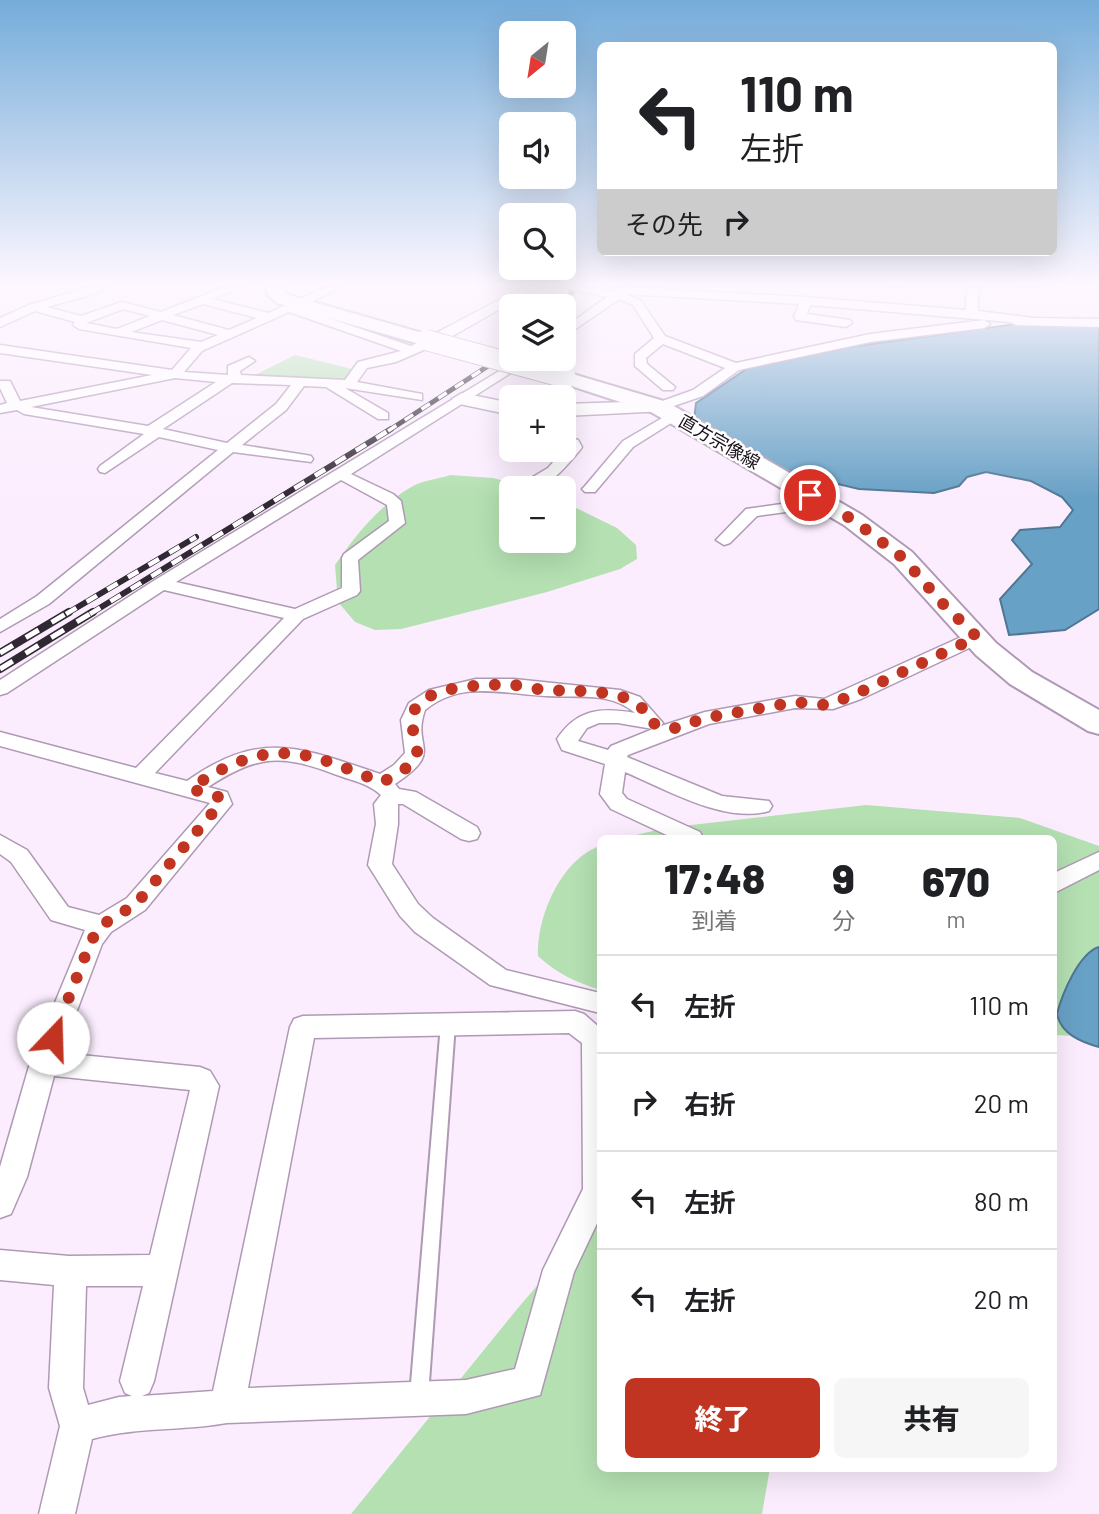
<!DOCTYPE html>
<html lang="ja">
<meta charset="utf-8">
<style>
body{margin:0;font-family:Barlow,"Noto Sans JP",sans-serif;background:#f6f6f6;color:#202124;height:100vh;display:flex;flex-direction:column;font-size:26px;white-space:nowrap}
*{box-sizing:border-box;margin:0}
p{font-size:23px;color:#757577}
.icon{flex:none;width:38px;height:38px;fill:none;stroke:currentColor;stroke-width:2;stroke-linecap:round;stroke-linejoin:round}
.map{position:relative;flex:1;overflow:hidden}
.side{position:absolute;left:597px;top:835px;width:460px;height:637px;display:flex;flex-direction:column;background:#fff;border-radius:10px;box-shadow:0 7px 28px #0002}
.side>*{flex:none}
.hud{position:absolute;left:597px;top:42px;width:460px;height:214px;border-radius:10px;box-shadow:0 7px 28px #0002;background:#fff;color:#202124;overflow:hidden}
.needle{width:46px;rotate:210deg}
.tools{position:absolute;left:499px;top:21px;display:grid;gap:14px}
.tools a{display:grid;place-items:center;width:77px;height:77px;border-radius:10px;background:#fff;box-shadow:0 7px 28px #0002;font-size:35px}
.pin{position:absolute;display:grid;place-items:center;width:60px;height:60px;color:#fff;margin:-30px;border:4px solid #fff;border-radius:50%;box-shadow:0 2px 7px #0007}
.me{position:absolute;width:77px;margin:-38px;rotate:21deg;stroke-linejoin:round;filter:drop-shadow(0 0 5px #0008)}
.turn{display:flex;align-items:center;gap:24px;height:147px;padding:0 28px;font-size:32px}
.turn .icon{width:91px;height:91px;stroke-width:2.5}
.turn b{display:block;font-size:49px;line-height:60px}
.then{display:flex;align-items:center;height:66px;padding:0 28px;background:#0003;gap:14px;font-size:26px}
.eta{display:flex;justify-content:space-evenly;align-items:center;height:119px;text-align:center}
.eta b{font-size:42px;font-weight:800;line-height:49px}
.button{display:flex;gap:14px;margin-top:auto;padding:14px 28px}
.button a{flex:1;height:80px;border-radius:10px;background:#c03421;color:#fff;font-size:28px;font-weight:800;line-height:80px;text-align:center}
.button a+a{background:#f6f6f6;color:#202124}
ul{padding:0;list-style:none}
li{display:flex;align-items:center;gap:21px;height:98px;padding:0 28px;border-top:2px solid #e0e0e0}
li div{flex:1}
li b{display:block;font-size:26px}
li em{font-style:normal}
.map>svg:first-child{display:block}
</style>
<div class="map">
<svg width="1099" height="1514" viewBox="0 0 1099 1514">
<rect width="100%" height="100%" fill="#fbedfe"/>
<g fill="#b4e0b2">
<path d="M295,355L352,369L346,379L251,377Z"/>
<path d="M450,475L493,478L532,488H511V541H564V502L617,528L636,545L637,559L620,569L547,592L401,629L375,630L355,622L338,602L335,565C356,535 380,504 413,486C424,480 439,479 450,475Z"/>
<path d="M866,805L1020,818L1099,846V1037L1054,1035V838H624L665,828Z"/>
<path d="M600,846V990C576,982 557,974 538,956C536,918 561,859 600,846Z"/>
<path d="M600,1212V1468H770L762,1514H351L518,1308Z"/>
</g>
<g fill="#68a1c6" stroke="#507693" stroke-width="2">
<path d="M1016,324L1099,326V609L1065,630L1009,635L1000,599L1032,564L1012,540L1020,530L1060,527L1073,510L1062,497L1031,481L986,472L967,477L959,486L934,493L859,489L770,468L694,420L696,403L748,368L850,347Z"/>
<path d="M1099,947V1047C1081,1042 1061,1034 1057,1014C1062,994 1079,953 1099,947Z"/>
</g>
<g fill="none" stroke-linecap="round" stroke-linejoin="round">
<defs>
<path id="lane" d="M448,1019L453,1020L455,1024L428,1396L425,1402L419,1405L413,1402L410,1396L441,1024L443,1020Z"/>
<g id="street">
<path d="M93,286H108L94,294L47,307L81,316L122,302L161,312L227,286H242L213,299L268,313L329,286H344L299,308L411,346L526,286H540L442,342L396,362L367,368L357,382L422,394V400L345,388L388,413V419H378L326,387L304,386L286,410L242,445L306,455L311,456L313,459L311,462L233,452L49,604L0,632V619L37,596L218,450L159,437L105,473L100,472L98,469L100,466L144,434L24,414L17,410L0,413V405L7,403L0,388V381H10L20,401L152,375L0,353V345L172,370L191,348L79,329L73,325L75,322L35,311L0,327V318L29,305ZM203,304L257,318L229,330L173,315ZM123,309L150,316L117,329L86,323ZM289,312L401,351L358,362L345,380L241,375L240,371L255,361L249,357L228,366V375L184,372L202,351ZM162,320L218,335L201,342L131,332ZM175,378L216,382L148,426L31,407ZM232,383L291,385L276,404L227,443L163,429Z"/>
<path d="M558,286H583L614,292L624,287L805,297L966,310V296L970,286H982L978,296V311L1035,318L1099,319V327L1016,325L1010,322L810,305L807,314L850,320L852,323L846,327L796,320L794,317L799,304L626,294L641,301L665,336L736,363L870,334L984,320L990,324L984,328L870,342L739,370L703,396L659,411L652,407L654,404L693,390L725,368L663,344L646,358L647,364L675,387L673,390H663L635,366V354L654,338L633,305L619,299L564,337V328L607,297Z"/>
<path d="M891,286H904L899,289Z"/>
<path d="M519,359H533L351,474L393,494L401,501L405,523L358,560L360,591L357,595L303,619L155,773L187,781C262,728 302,748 380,774L394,765L405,753L401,720L409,703L429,690L476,679H514L620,690L640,697L663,723L661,726L705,712L795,696L824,699L970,633H984L986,637L984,641L861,699L833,709L795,708L709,724L628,755L627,757L722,796L769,801L772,806L769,811C725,824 665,789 625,772L622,793L627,799L700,832L703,838H673L611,809L600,794L605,764L562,750L557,739C577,709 601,707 635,713C610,691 576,698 546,696C504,694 461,680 425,710C411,749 446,750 395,784L399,789L416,792L477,827L480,833L477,839L469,841L461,839L403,804H398V824L392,864L418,904L433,918L506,970L600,993V1013L490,985L415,932L400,916L368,865L376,824L374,804L381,795C368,783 353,781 337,775C282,754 259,754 208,787L227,792L232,804L145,910L111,932L102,944L61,1053L200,1067L210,1071L219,1086L154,1381L149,1393L142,1396L213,1391L290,1027L294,1019L303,1016L575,1011L584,1014L600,1028V1217L574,1272L540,1395L466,1414L227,1423C182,1431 136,1427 92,1439L75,1514H39L60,1426L49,1388L54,1285L0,1280V1250L69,1256L150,1255L190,1090L54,1076L27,1177L11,1214L0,1218V1167L30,1063L85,930L51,920L11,862L0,854V835L27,850L68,907L99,915L127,898L210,803L0,746V732L136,768L284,618L164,590L7,693L0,695V680L155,580ZM341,480L387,505L389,521L344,554L342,558V588L295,609L176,582ZM599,723H618L653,729L611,746L608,750L578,741L587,728ZM569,1033L582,1043L583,1189L543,1270L515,1369L466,1380L248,1388L314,1038ZM86,1286H143L120,1381L125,1393L132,1396L119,1397L88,1405L83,1388Z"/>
<path d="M674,411L681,415L679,418L633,447L595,492H585L582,489L585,486L623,441Z"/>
<path d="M564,436L578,440L582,447L580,450C567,465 548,491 526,487L523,484L526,481L548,468L567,446L564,445Z"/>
<path d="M824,498L832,503L830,506L757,516L730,543L724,545L716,540L746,509Z"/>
<path d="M1099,852V870L1054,893V873Z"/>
</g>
<g id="secondary">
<path d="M638,286L624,295L616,290L619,286Z"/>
<path d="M462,393L511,403V415L455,403L452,399Z"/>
<path d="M659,401L669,407L666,411L564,416V404Z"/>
</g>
<g id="primary">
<path d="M266,286H284L285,292L289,295L433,336L436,340L426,346L277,303L267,294Z"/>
<path d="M566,372L667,402L862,515L912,552L996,643L1032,672L1099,710V734L1088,731L1010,684L976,655L894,564L844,525L651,412L559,382L556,378L559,374Z"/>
</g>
</defs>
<use href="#lane" stroke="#af99b4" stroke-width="4"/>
<use href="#street" stroke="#af99b4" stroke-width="3"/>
<use href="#secondary" stroke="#af99b4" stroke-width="3"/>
<use href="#primary" stroke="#af99b4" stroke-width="4"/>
<use href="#lane" fill="#fff" fill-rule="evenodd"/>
<use href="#street" fill="#fff" fill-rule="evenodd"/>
<use href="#secondary" fill="#fff" fill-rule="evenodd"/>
<use href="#primary" fill="#fff" fill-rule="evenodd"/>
<defs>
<g id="rail-far2">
<path d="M560,306L577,286"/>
<path d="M388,431L511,351"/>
</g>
<g id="rail-far1">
<path d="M66,614L196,537"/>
<path d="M90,614L391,429"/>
</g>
<g id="rail">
<path d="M0,653L69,612"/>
<path d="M0,669L93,612"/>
</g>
</defs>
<use href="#rail-far2" stroke="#302832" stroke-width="5"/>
<use href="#rail-far1" stroke="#302832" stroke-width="6"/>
<use href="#rail" stroke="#302832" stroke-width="8"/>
<use href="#rail-far2" stroke="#fff" stroke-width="3.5" stroke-dasharray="10" stroke-linecap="butt"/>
<use href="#rail-far1" stroke="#fff" stroke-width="4.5" stroke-dasharray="12" stroke-linecap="butt"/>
<use href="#rail" stroke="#fff" stroke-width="5" stroke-dasharray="15" stroke-linecap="butt"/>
<defs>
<path id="primary-bridge" d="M426,340L566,378"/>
</defs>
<use href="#primary-bridge" stroke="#af99b4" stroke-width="22" stroke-linecap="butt"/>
<use href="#primary-bridge" stroke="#fff" stroke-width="20"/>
</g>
<linearGradient id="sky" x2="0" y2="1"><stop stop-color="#75acda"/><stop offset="0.57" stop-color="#fdf7ff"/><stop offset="1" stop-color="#fdf7ff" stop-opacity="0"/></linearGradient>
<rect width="1099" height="498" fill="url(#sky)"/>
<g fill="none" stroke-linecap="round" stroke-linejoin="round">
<path stroke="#c03421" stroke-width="12" stroke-dasharray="0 21.6" d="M53,1038L91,941L102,925L136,904L220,804L219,797L191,789C219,767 259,749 296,754C326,757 354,773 383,782C393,776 406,770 414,761C426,744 398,721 422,701C440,686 487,684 511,685C523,685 535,690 548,690C574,692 643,686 649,722L672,729L705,718L795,702L826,705L854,695L977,637L943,604L903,558L853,520L810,495"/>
</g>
<g text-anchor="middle" stroke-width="5" stroke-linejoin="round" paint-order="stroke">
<g font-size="18" fill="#19111b" stroke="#fff">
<text transform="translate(719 442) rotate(30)" y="6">直方宗像線</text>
</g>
</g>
</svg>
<div class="tools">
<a><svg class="needle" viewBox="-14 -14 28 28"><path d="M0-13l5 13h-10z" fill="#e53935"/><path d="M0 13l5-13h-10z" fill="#757577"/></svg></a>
<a><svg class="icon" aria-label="sound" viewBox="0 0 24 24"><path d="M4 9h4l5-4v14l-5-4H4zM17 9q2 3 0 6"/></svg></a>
<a><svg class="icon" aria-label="search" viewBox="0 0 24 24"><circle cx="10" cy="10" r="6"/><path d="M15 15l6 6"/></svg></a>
<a><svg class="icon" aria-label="layers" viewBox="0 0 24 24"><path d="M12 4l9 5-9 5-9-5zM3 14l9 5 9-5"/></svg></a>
<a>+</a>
<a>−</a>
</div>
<div class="pin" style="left:810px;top:495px;background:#d93025"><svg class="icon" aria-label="arrive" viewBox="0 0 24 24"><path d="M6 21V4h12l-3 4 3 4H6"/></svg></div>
<svg class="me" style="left:53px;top:1038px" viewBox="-20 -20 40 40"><circle r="19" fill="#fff"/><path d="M0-13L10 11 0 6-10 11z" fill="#c03421"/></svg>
<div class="hud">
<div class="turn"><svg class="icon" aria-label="left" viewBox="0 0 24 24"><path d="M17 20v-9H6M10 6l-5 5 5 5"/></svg><div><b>110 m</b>左折</div></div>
<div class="then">その先<svg class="icon" aria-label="right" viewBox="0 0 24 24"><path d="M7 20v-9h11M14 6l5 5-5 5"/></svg></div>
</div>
<section class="side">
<div class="eta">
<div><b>17:48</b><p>到着</p></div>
<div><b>9</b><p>分</p></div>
<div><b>670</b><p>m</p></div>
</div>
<ul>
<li><svg class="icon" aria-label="left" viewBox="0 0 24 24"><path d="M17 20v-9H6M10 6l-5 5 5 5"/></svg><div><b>左折</b></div><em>110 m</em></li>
<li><svg class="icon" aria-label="right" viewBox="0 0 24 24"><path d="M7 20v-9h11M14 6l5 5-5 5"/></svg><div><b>右折</b></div><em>20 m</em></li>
<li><svg class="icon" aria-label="left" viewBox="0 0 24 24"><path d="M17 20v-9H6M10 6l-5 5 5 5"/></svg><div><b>左折</b></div><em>80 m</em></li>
<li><svg class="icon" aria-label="left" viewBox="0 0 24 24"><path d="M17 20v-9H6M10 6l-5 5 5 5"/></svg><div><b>左折</b></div><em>20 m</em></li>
</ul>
<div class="button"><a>終了</a><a>共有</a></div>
</section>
</div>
